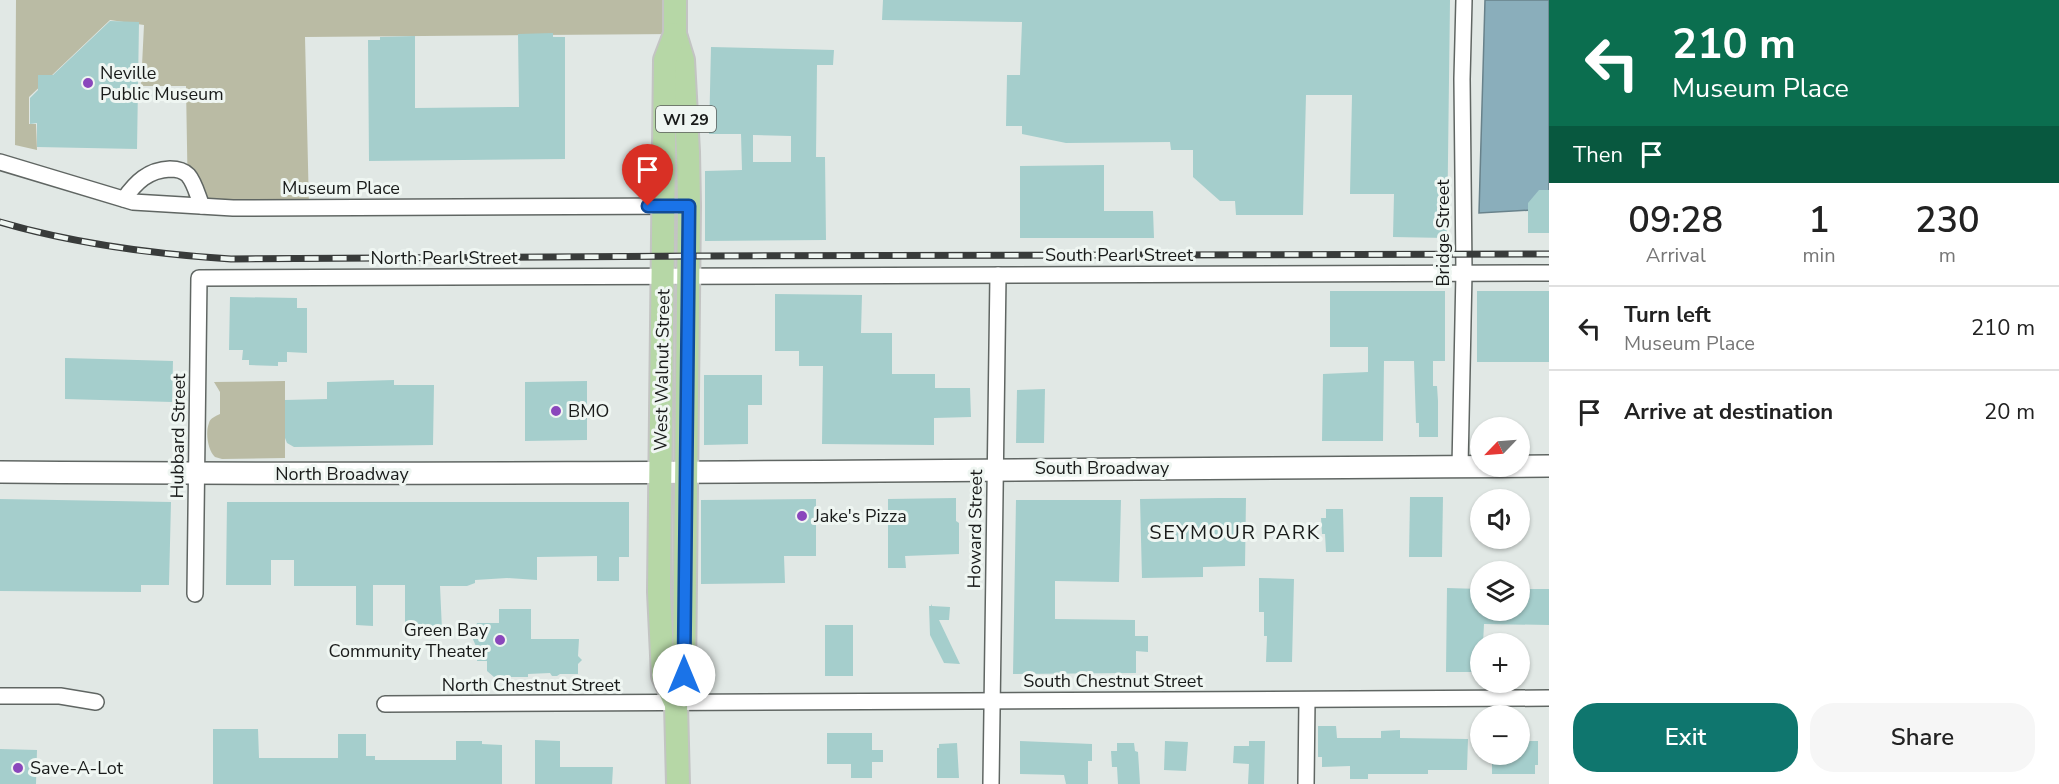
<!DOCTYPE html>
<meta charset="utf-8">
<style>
body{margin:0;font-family:"Nunito Sans",sans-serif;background:#f6f6f6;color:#222;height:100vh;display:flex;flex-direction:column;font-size:22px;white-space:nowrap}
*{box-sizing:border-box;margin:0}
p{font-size:20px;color:#767676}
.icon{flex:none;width:33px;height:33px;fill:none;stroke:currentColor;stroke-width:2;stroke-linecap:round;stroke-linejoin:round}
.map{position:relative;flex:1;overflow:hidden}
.side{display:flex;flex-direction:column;background:#fff;width:510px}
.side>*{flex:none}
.hud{background:#0b6e4f;color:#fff;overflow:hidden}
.needle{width:39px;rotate:245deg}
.fabs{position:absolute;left:1470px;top:417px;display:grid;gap:12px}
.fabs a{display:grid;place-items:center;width:60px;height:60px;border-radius:50%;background:#fff;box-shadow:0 2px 4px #0004;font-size:30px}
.pin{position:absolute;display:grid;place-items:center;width:51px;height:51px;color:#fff;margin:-62px -26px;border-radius:50% 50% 50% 0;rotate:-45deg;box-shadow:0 0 6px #0007}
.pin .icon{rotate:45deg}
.me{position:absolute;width:66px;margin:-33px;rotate:0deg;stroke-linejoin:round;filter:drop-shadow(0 0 4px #0008)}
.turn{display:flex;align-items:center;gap:21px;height:126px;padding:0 24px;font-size:27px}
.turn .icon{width:78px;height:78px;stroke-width:2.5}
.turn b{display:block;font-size:42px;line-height:51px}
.then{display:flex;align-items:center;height:57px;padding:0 24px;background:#0003;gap:12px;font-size:22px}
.eta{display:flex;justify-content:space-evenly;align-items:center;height:102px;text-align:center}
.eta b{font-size:36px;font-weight:600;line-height:42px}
.cta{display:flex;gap:12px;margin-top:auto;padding:12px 24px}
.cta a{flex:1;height:69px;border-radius:24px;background:#0f766e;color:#fff;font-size:24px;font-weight:600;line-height:69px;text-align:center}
.cta a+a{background:#f6f6f6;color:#222}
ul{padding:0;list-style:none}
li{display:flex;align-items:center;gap:18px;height:84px;padding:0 24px;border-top:2px solid #e0e0e0}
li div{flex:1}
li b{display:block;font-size:22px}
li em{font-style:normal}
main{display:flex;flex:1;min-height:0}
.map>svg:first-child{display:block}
</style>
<main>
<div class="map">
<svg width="1549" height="784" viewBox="0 0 1549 784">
<rect width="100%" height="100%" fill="#e1e8e5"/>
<g fill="#babba4">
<path d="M16,0H675V34L305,37L309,208L188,205L186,86H141L144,25L110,20L29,97V124H36L37,150L15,145Z"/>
<path d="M285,381V458L222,459L215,457C208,450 205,433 209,423C210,418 216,416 220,414V392L214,382Z"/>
</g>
<path fill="#8aaebb" stroke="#68828b" stroke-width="1.5" d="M1485,0H1549V209L1479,213Z"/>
<g fill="#a5cecc" fill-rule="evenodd">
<path d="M883,0H1450L1447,238L1393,237L1394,194H1350L1352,95H1306L1303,215H1236L1235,201H1220L1193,177V150H1171L1170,142L1066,143L1022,134V126H1006L1007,75H1020L1022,22L882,20Z"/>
<path d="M110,21L139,22L137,149L37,147V123L30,124V98L38,90V75H53Z"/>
<path d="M553,33V37H565V159L369,161L368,40H380V37L415,36V108L519,107L518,34Z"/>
<path d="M711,47L834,50L833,65H817L816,157H825L826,240L705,241V171L742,170L741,134H709ZM753,135L791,136V162H753Z"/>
<path d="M1104,165V211H1153L1154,238H1020V166Z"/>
<path d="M1539,190H1549V233H1528V203Z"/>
<path d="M1330,291H1445V361H1433V386H1437L1438,401V437H1419V423H1416L1414,361H1384L1383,441H1322L1323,374L1368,372V347H1330Z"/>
<rect x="1477" y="291" width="72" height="71"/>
<path d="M775,294L862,295L861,333H892V374H935V388H970L971,417L934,418V445L822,444L823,366H799V351H775Z"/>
<path d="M230,297L297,298V308H307V353L287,352V362H278V366L249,365V360H242L243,350H229Z"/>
<path d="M65,358L173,361L172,402L65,399Z"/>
<path d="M704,375H762V405H748V444L704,445Z"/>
<path d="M394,380V385H434L433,445L294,447L287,443L285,438V400L327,399V382Z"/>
<path d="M587,381V440L525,441V382Z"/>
<path d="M1045,389L1044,443H1016L1017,390Z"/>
<path d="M1410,497H1443L1442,557H1409Z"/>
<path d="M956,498V521L959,523V554L905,556L906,568H888V499Z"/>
<path d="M1219,498H1246L1245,566L1203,567V577L1142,578L1140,499Z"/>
<path d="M0,499L171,502L169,585H141V592L0,591Z"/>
<path d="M816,499V556H784L785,583L701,584V500Z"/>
<path d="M1016,500H1121L1119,582L1055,581V619L1135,620V636H1148V652L1136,651V673L1013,674Z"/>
<path d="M227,502H629V557H619V581H597V556L537,557V580L507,578L475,580V583L467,586H440L442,630H405V585H373V626L356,625V586H294V560H271V585H226Z"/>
<path d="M1326,509H1343L1344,552H1326L1325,534H1322L1321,518H1326Z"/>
<path d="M1259,578L1294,579L1292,662H1266L1267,636H1264V612H1259Z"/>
<path d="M1447,588L1480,589V610H1520V589H1549V625L1484,624L1483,644H1480V672H1446Z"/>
<path d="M931,604L932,606L950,607L949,620H939L960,664L944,663L930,635L929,606H931Z"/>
<path d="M499,609H531V639H579L578,656L582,660L578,664V674H560L557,676H552L550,673L528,674V677H494L487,671V661H477L478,651L472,637L477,623H499Z"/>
<rect x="825" y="625" width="28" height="51"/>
<path d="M1318,726H1336L1337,738H1381V731L1400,730V738L1468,739L1467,770H1428V774H1368V779H1350V766L1322,767V757H1318Z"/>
<path d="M213,729H258L259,758H338V734H366V756H375V760H456V741H482V744L502,745V784H213Z"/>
<path d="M827,733H872V750H883V762H872V778H851V764H827Z"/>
<path d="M535,740L560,741V767H613L612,784H535Z"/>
<path d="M1020,741L1092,744V761H1088V784H1066L1064,775L1020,774Z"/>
<path d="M1165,741L1188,742L1186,771L1164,770Z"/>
<path d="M1249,741H1265L1264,784H1248L1249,764L1233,763L1234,746H1249Z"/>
<path d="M1520,741H1538V765H1535V774H1492V754H1520Z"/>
<path d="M957,743L959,778H937V748H939V744Z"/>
<path d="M1117,743H1134L1135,751L1138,752L1140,784H1118L1117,767H1112L1111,751H1117Z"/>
<path d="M0,749L37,750L36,784H0Z"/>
</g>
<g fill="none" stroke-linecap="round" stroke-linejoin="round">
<defs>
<g id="street">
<path d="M0,162L133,202L233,208L689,206"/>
<path d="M124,199C136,182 148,170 170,169C176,169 183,170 188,175C195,183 198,197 202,206"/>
<path d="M1460,467L1464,272L1462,79L1464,0"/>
<path d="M195,594L199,278L1549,273"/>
<path d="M0,696H60L96,702"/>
<path d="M385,704L1549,698"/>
<path d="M991,784L998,275"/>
<path d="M1306,784L1307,700"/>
</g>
<path id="secondary" d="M0,472C516,476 1033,469 1549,466"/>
<g id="primary">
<path d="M675,0V34L683,60L688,152L689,206L684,675L676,704L678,784"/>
<path d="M675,34L665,60L659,592L663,676L676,704"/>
</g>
</defs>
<use href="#street" stroke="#606663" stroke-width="18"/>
<use href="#secondary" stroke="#606663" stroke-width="24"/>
<use href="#primary" stroke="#c3c4c3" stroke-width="26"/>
<use href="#street" stroke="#fff" stroke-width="15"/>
<use href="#secondary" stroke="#fff" stroke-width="21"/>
<use href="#primary" stroke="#b6d7a6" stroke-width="22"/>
<defs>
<path id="rail" d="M0,222C76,244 153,254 231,259L702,256L1549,254"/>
</defs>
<use href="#rail" stroke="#383b3a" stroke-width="7"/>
<use href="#rail" stroke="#eff6f2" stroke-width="4.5" stroke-dasharray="14" stroke-linecap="butt"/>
</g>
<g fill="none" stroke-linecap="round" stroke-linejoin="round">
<defs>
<path id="route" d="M648,206H689L684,675"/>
</defs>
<use href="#route" stroke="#114b97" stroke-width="15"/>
<use href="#route" stroke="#1a73e8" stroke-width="10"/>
</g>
<g fill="#8a47bc" stroke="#eff6f2" stroke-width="2">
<circle cx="88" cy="83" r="6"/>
<circle cx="556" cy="411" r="6"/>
<circle cx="802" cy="516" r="6"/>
<circle cx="500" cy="640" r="6"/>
<circle cx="18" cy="768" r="6"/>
</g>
<g text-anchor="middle" stroke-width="6" stroke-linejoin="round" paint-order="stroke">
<rect fill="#eff6f2" stroke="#595d5b" stroke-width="1.5" x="656" y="106" width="60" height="26" rx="4.5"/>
<g font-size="16" font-weight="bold" fill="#191b1a">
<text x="686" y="125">WI 29</text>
</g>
<g font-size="18" fill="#191b1a" stroke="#eff6f2" text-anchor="start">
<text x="100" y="79">Neville<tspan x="100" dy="21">Public Museum</tspan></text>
<text x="568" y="417">BMO</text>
<text x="814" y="522">Jake's Pizza</text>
<text x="488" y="636" text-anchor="end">Green Bay<tspan x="488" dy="21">Community Theater</tspan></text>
<text x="30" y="774">Save-A-Lot</text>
</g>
<g font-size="18" fill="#191b1a" stroke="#eff6f2">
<text x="341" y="194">Museum Place</text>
<text transform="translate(1443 233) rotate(-90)" y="6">Bridge Street</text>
<text x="1119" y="261">South Pearl Street</text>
<text x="444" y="264">North Pearl Street</text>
<text transform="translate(662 370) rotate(-89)" y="6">West Walnut Street</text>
<text transform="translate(178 436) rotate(-89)" y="6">Hubbard Street</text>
<text x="1102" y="474">South Broadway</text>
<text x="342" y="480">North Broadway</text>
<text transform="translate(975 529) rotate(-89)" y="6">Howard Street</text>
<text x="1113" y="687">South Chestnut Street</text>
<text x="531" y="691">North Chestnut Street</text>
</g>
<g font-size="20" letter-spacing="1.5" fill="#191b1a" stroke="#eff6f2">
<text x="1235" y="539">SEYMOUR PARK</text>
</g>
</g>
</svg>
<div class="fabs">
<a><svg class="needle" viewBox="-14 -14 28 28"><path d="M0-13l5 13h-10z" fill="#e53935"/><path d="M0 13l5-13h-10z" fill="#767676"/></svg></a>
<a><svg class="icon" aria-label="sound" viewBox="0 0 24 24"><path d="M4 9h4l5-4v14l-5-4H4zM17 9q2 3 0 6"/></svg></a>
<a><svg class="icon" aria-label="layers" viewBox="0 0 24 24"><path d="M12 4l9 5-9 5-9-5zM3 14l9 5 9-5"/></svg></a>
<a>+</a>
<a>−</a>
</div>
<div class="pin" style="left:648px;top:206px;background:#d93025"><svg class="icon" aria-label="arrive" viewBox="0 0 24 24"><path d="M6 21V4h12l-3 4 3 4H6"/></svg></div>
<svg class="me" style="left:684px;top:675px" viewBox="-20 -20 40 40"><circle r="19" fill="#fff"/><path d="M0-13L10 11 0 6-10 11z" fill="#1a73e8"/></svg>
</div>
<section class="side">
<div class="hud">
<div class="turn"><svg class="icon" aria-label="left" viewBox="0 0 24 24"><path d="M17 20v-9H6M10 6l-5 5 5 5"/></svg><div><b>210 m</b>Museum Place</div></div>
<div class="then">Then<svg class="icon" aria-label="arrive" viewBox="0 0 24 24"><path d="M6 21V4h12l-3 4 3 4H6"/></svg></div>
</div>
<div class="eta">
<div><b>09:28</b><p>Arrival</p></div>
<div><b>1</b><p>min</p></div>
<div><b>230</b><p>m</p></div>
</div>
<ul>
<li><svg class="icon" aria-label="left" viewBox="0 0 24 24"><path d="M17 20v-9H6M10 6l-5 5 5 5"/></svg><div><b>Turn left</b><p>Museum Place</p></div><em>210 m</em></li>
<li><svg class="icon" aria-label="arrive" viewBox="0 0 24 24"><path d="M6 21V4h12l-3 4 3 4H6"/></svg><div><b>Arrive at destination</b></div><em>20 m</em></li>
</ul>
<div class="cta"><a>Exit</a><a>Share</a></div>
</section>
</main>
